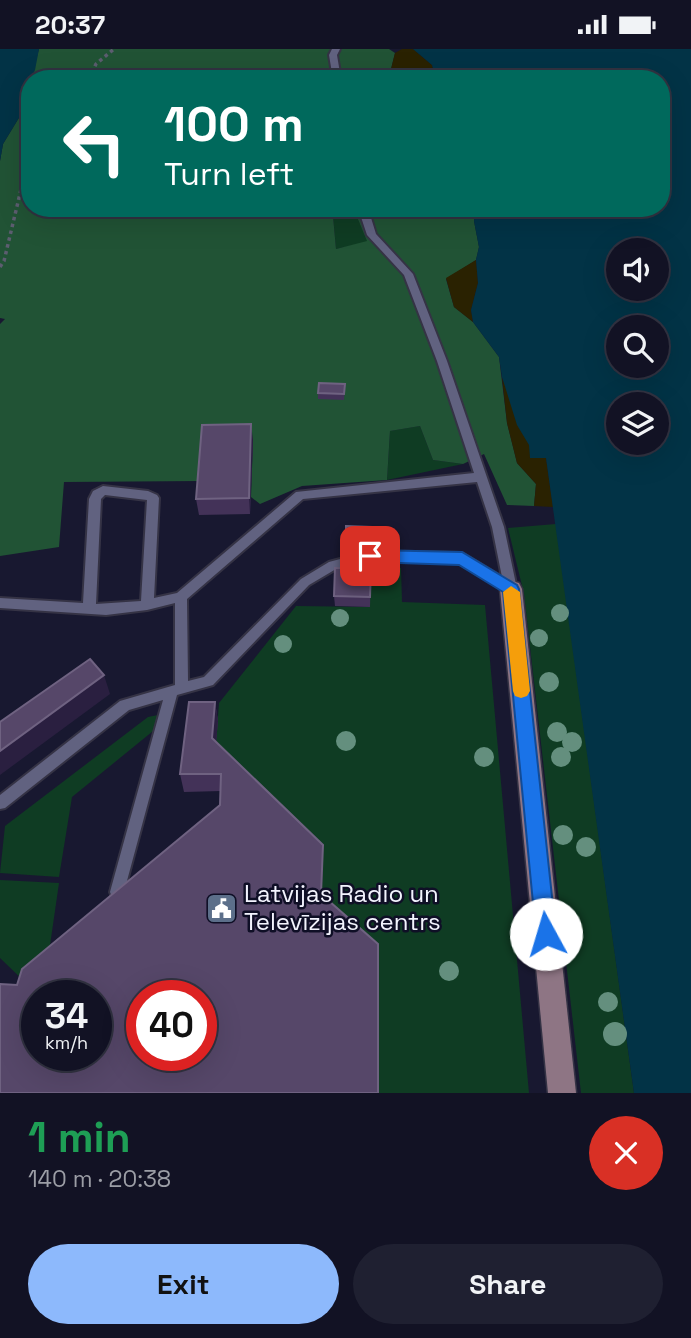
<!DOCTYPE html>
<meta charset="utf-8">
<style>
body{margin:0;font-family:"Space Grotesk",sans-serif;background:#1f2031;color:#f1f3f6;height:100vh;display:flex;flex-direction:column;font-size:26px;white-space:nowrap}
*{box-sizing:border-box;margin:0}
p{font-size:23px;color:#9c9ea6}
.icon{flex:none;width:38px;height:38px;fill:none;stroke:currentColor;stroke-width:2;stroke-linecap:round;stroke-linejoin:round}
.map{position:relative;height:1044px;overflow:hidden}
.panel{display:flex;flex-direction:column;background:#121224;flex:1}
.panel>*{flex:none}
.top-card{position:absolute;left:21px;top:21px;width:649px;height:147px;border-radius:28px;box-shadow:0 7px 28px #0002,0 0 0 2px #313241;background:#00695c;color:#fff;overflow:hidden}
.buttons{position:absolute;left:606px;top:189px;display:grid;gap:14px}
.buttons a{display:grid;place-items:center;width:63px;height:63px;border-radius:50%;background:#121224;box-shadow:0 7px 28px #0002,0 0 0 2px #313241;font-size:35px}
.speed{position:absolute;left:21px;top:931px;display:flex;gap:14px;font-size:35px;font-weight:700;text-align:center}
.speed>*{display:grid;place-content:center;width:91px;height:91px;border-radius:50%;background:#121224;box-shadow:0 7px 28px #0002,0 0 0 2px #313241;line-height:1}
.speed small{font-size:18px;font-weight:400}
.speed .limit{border:10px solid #d22;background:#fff;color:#111}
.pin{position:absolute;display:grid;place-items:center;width:60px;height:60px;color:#fff;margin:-30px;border-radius:14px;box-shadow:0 4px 10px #0006}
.me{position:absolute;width:77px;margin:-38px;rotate:354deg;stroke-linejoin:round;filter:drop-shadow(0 0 5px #0008)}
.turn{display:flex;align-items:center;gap:24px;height:147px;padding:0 28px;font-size:32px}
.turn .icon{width:91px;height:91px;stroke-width:2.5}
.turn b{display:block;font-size:49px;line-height:60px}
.round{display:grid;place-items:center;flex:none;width:74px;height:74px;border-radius:37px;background:#1f2031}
.summary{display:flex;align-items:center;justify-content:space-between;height:119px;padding:0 28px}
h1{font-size:42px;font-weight:600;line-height:52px;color:#1e9e55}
.button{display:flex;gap:14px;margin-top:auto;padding:14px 28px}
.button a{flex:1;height:80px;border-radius:42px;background:#8db9fc;color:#111;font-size:28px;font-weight:600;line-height:80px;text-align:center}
.button a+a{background:#1f2031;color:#f1f3f6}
.status{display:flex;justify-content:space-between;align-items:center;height:49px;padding:0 35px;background:#121224;direction:ltr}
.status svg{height:19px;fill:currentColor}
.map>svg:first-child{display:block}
</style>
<div class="status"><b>20:37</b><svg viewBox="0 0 49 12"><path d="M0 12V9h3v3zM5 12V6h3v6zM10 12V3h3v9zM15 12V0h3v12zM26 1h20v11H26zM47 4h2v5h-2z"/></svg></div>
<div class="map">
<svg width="691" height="1044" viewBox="0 0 691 1044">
<rect width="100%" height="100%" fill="#181830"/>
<g fill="#0f3c23">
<path d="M355,163L368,193L336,200L333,167Z"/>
<path d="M420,377L433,411L463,415L387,431L390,382Z"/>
<path d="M556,475L634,1044H581L524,545L508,479Z"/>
<path d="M370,517L401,519L402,553L485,556L529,1044H377L321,861L215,706L219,654L296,557L370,558Z"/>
<path d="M158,666V678L72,748L59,828L0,824L5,777L148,668Z"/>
<path d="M0,831L59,834L47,917L25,933L0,909Z"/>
</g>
<g fill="#215335" fill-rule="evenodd">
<path d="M39,0H389L395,4L391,20L385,30H31Z"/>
<path d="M30,33V159H476L474,172L479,198L476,211L446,230L454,258L473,273L499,308L507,374L517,414L536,435L534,457L507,456L484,405L463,415L433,411L420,377L390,382L387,431L302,437L260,455L251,448L253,391L201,432L64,433L59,498L0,507V275L5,270L0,269V112L3,95L20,67L19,56ZM355,163L367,192L336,200L333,167Z"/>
</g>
<g fill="#2a2201">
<path d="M402,0H413L432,16L436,30H409L391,20L395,4Z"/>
<path d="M476,211L478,234L471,261L473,273L454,258L446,229Z"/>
<path d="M502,328C517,363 513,385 546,409L553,458L534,457L536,435L517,414L507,374Z"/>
</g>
<g fill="#023346" fill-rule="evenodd">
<path d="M0,0H39L35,21L19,56L20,67L3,95L0,112Z"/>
<path d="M413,0H691V1044H634L546,409H530L529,396L517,376L502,328L499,308L473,273L471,261L478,234L476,211L479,198L474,172L476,159H662V30H436L432,16ZM618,201H656V240H618ZM618,278H656V317H618ZM618,355H656V394H618Z"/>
</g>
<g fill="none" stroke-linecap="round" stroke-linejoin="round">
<defs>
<g id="lane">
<path d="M332,0H340L337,6L341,30H333L329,6Z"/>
<path d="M358,159H368L376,185L413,225L447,312L504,478L517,540L515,543H507L460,514L370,512L336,520L309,536L213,636L177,646L124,843L122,848L117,850L112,848L110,843L163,651L129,661L5,759L0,760V746L120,652L175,636V554L147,561L106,566L0,559V549L83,554L89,450L93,442L103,437L148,442L157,446L159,449L154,549L177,544L296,443L474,424L437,312L404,226L367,186ZM477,433L492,478L502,528L462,504L370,502L329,513L301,530L204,628L188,632L187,550L303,450ZM105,446L147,451L141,552L96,555L101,450Z"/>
</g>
<path id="secondary" d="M511,532L519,534L522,540L576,1044H548L500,540L503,534Z"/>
</defs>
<use href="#lane" stroke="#353345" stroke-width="4"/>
<use href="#secondary" stroke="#353345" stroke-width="3"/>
<g stroke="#5c5d70" stroke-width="3.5" stroke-dasharray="3.5 3.5" stroke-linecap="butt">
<path d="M89,30L96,15L114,0"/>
<path d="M0,218L4,212L23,132L30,123"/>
</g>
<use href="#lane" fill="#616280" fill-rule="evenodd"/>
<use href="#secondary" fill="#8e7584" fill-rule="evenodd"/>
</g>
<g fill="#648f7e">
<circle cx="560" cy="564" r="9"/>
<circle cx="340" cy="569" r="9"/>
<circle cx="539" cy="589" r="9"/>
<circle cx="283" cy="595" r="9"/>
<circle cx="549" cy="633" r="10"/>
<circle cx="557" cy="683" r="10"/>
<circle cx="346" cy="692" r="10"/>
<circle cx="572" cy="693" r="10"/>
<circle cx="484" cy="708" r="10"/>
<circle cx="561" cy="708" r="10"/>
<circle cx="563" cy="786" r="10"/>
<circle cx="586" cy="798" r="10"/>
<circle cx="449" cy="922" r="10"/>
<circle cx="608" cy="953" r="10"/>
<circle cx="615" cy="985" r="12"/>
</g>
<g fill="#433258">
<path d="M345,335L344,351L318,350V344Z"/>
<path d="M253,391L250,465L199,466L196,450Z"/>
<path d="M346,477L379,486V492L372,498L346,497Z"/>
<path d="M371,519L370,558L335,557L334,547Z"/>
<path d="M215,653L218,672L216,693L323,796V813L17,936L220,756L221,742L184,743L180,725Z"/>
</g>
<g fill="#2a1f40">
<path d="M251,375L253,391L250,465L249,449Z"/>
<path d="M379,486V492L372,498V492Z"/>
<path d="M104,626L110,645L0,726V702Z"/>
<path d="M215,653L218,672L215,706L212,689Z"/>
<path d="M323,796V813L321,861V845Z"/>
</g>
<g fill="#564769" stroke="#6f6281" stroke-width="2" fill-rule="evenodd">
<path d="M319,334L345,335L344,345L318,344Z"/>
<path d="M251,375L249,449L196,450L202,376Z"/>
<path d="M346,477L372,478L379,486L372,492H346Z"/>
<path d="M335,519H371L370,548L334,547Z"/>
<path d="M90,610L104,626L0,702V673Z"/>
<path d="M189,653H215L212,689L323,796L321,845L378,895V1044H0V935L17,936L22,920L220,756L221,725H180ZM37,947H96V1006H37ZM142,947H201V1006H142Z"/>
</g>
<path fill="#1a73e8" stroke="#114b97" stroke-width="2" d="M370,501L462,503L517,536L519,540L556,885L553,892L546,895L539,892L536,885L503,543L459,516L370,513L362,507Z"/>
<path fill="#f59e0b" d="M511,537L520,543L530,642L527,647L521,649L515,647L513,642L503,543Z"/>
<defs>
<symbol id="civic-square" viewBox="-11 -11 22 22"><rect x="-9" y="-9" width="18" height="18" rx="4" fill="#5c6f8a" stroke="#0f0f26"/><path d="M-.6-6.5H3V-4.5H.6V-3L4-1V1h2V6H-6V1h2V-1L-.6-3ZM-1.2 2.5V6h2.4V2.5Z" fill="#fff"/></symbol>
</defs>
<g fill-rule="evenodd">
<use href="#civic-square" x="204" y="842" width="35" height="35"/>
</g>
<g text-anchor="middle" stroke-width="5" stroke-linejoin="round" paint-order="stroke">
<g font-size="24" fill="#f3f4fe" stroke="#0f0f26" text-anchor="start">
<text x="244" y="853">Latvijas Radio un<tspan x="244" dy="28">Televīzijas centrs</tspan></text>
</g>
</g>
</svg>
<div class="buttons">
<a><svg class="icon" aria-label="sound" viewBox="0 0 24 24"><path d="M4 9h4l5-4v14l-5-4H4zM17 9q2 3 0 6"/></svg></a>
<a><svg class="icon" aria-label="search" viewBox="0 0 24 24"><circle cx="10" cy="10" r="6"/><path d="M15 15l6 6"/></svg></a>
<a><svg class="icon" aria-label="layers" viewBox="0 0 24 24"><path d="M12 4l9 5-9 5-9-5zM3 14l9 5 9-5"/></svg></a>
</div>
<div class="speed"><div>34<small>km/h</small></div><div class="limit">40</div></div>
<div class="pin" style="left:370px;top:507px;background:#d93025"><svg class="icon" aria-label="arrive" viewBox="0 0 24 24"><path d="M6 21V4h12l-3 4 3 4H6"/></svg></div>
<svg class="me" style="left:546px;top:885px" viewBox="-20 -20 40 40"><circle r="19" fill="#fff"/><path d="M0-13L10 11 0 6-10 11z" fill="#1a73e8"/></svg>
<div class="top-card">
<div class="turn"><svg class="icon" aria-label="left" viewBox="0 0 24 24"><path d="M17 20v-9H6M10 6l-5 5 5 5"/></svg><div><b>100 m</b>Turn left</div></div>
</div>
</div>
<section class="panel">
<div class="summary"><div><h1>1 min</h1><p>140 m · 20:38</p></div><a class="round" style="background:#d93025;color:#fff"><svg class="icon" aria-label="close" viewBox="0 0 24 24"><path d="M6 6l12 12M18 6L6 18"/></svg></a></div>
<div class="button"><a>Exit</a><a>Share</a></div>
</section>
